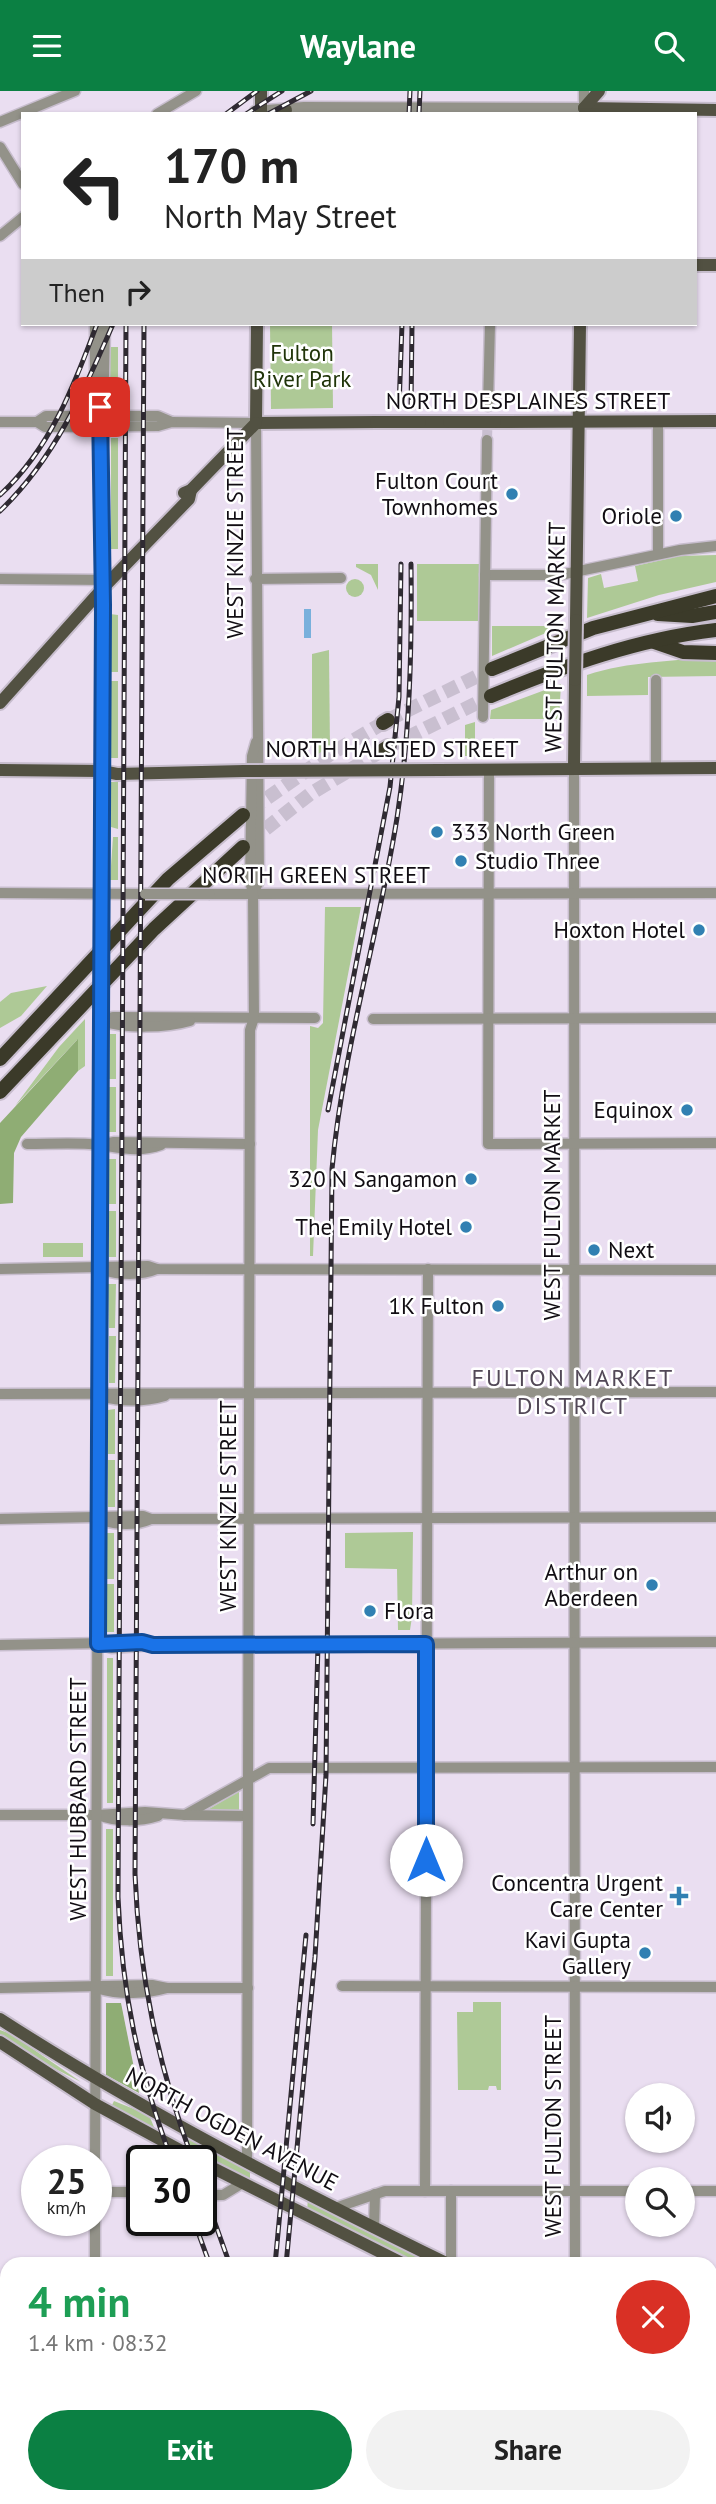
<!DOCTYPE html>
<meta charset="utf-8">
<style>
body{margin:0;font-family:"PT Sans",sans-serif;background:#f2f2f2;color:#222;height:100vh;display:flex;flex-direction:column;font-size:26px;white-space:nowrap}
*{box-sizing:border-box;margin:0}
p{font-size:23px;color:#767676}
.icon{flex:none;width:38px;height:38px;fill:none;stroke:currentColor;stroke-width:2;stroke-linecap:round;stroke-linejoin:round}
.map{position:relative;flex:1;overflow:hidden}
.panel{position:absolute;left:0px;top:2166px;width:718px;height:247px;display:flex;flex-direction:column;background:#fff;border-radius:21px 21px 0 0;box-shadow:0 2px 5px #0004}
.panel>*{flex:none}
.hud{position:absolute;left:21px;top:21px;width:676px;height:214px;border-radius:0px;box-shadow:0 2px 5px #0004;background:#fff;color:#222;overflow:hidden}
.buttons{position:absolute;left:625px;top:1992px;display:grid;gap:14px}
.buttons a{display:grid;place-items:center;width:70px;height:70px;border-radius:50%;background:#fff;box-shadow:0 2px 5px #0004;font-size:35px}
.speed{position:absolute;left:21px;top:2054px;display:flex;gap:14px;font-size:35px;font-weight:700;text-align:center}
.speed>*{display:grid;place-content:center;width:91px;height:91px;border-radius:50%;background:#fff;box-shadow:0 2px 5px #0004;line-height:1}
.speed small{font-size:18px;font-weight:400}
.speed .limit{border:4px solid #111;border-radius:10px;background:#fff;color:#111}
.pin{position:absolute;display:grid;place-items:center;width:60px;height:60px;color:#fff;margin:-30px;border-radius:14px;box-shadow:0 4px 10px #0006}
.me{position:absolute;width:77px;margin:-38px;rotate:0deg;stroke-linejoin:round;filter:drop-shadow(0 0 5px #0008)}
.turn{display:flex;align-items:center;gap:24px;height:147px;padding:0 28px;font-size:32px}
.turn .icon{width:91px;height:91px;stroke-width:2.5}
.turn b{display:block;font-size:49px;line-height:60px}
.then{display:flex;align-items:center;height:66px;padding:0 28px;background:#0003;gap:14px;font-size:26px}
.round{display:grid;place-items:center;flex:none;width:74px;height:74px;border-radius:37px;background:#f2f2f2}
.summary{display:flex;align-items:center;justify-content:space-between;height:119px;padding:0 28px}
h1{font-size:42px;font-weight:600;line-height:52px;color:#1e9e55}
.button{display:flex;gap:14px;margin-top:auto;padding:14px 28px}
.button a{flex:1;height:80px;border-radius:42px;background:#0b8043;color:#fff;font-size:28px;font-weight:600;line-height:80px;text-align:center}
.button a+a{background:#f2f2f2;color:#222}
header{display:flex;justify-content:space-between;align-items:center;height:91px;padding:0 28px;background:#0b8043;color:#fff;font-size:32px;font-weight:600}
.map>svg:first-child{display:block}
</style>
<header><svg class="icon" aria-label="menu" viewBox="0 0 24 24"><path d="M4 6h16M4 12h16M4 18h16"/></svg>Waylane<svg class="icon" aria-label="search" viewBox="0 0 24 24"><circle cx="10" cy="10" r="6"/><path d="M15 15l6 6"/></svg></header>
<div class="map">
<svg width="716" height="2413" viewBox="0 0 716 2413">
<rect width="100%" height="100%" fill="#eadef1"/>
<g fill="#aec996">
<path d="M270,233H332L333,317L271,318Z"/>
<path d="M110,256H118V313H109Z"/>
<rect x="111" y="347" width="7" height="111"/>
<path d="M716,464V491L659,504L587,527L588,487L601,483L604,497L638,490L635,475L680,465Z"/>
<path d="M356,473H378V499L371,484L356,476Z"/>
<path d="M417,473H482L479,530H417Z"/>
<circle cx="355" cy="497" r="9"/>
<path d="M110,523L118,524V581H111Z"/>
<path d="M492,535H562L492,565Z"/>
<path d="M329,559L330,660L328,665H312V563Z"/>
<path d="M716,565V585L648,586V604L587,605V584C629,570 672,571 716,565Z"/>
<rect x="111" y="590" width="7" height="77"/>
<path d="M561,593L559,628H490L491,619Z"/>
<path d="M475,631V665H465V634Z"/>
<path d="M111,691H118V738L111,736Z"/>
<path d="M113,746H118V789H110Z"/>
<path d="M243,773V791L221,792Z"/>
<path d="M325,816H361L318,1039L313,1165H310V935L318,937L323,932Z"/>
<path d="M47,895L21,925L0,937V911L11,902Z"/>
<path d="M85,928V975L78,980L77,949L15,1015L59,956Z"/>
<path d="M110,943H116V988H109Z"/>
<rect x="109" y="996" width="7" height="45"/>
<rect x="109" y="1068" width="7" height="45"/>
<rect x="109" y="1120" width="7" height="46"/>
<rect x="43" y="1152" width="40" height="14"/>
<path d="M108,1193H116L115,1237H109Z"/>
<path d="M109,1245H116L115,1292H109Z"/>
<path d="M115,1318V1363H108V1319Z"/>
<rect x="108" y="1369" width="7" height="47"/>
<path d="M413,1441L412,1526L410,1539H398L397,1478L345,1477V1442Z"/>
<rect x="107" y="1442" width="7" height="46"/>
<rect x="107" y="1493" width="7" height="48"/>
<rect x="107" y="1567" width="6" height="145"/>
<path d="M239,1700V1719L211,1720L209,1718Z"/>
<rect x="106" y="1738" width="7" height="147"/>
<path d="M473,1911H501V1999H497L496,1995H489L488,1999H458L457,1921H473Z"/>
<path d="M0,1939L11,1943L81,1991L30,1965L0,1945Z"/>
<path d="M114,2010L149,2024L156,2041L111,2016Z"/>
<path d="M185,2043L250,2079V2092L192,2060Z"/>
<path d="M308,2107L436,2173H418L307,2121Z"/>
</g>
<g fill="#8fad74">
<path d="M78,948V980L21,1046L14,1062L13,1112L0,1113V1032Z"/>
<path d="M106,1912H121L139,2002L106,1984Z"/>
</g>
<rect fill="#79b0dc" x="304" y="518" width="7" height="29"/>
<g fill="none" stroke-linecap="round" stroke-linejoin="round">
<path stroke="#c9bfd0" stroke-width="10" stroke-dasharray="10 5" stroke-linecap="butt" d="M487,349L488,315"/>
<g stroke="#c9bfd0" stroke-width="14" stroke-dasharray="14 7" stroke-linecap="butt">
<path d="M388,629L492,578"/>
<path d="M388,656L491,605"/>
<path d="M250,719L332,662L383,632"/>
<path d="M249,751L310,703L383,659"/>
</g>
<defs>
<g id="minor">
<path d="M255,20L304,16L584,17V0"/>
<path d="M157,23L196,0"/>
<path d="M0,31L75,0"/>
<path d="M0,56L23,93"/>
<path d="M0,145L23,126"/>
<path d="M95,233V285L100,296"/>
<path d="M488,315L490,233"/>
<path d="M658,330V463"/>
<path d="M0,331H37L45,336L158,335L172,331L256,332L259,790L253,803"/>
<path d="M37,331L46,325H158L172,331"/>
<path d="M485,484H560L680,459L716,455"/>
<path d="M0,488L108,489"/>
<path d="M255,488L341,487"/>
<path d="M483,626L487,349"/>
<path d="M574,677L575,2174"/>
<path d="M656,677V589"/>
<path d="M489,678L488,1053L716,1052"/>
<path d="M0,802L145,803"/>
<path d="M210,803L716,802"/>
<path d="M101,835L103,509L100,296L104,285L105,233"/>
<path d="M373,928L716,927"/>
<path d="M101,930L113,926L315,927"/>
<path d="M101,930C126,938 166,937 190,930"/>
<path d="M27,1053C47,1053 69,1052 89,1053C115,1055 136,1063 161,1054"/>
<path d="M99,1054L114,1051L250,1053"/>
<path d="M0,1178L148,1175L157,1178L716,1179"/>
<path d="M102,1179C119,1184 141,1185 157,1178"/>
<path d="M0,1303L716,1301"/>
<path d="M100,1305C120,1311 145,1311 165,1305"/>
<path d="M0,1428L143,1425L151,1428L716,1426"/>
<path d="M101,1429C117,1434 136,1435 151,1428"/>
<path d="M98,1553L112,1557L153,1554L716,1551"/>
<path d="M0,1554L104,1552"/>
<path d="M0,1724H97L145,1721L185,1724L269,1677L716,1676"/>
<path d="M98,1724C117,1731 139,1731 158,1725"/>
<path d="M185,1724L247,1725"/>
<path d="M342,1895L716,1896"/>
<path d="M0,1897L152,1894L167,1897H248"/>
<path d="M99,1898C120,1904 146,1903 167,1897"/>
<path d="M95,2070L100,913"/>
<path d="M247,2070L250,939L254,927L253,803L250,790L252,665L256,651"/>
<path d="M425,2100L428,1178"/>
<path d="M451,2100V2174"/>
<path d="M682,2100H716"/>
<path d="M96,2101H142"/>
<path d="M201,2104H223L241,2093"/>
<path d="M335,2117L385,2100H637"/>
<path d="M374,2137L375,2103"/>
<path d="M95,2174V2130"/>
<path d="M0,2248H7"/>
<path d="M452,2406V2413"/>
<path d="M576,2406V2413"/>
<path d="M94,2413V2406"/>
</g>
<g id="major">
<path d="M584,17L716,19"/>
<path d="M584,17L599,0"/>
<path d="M261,23V0"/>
<path d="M281,23L286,19"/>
<path d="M695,174H716"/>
<path d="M420,331H449"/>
<path d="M495,331L716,330"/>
<path d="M256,332L376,331"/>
<path d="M256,332L257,233"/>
<path d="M184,402L191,399L256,332"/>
<path d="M576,529L580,233"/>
<path d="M0,612L103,497L189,408L191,399"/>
<path d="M574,677L575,589"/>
<path d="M0,679L102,680L117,683L244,680"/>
<path d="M440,679L716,677"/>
<path d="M0,1928C144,2021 297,2099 450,2174"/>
<path d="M0,1951L95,2013L200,2070"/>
<path d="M201,2071L406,2174"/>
<path d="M710,2284L716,2286"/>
<path d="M710,2304L716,2306"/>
</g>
<g id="highway">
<path d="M658,523L692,525L716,521"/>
<path d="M654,551L683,561L716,562"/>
<path d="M492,578L593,537L716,505"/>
<path d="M491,605C563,575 638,548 716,539"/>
<path d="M383,632L388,629"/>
<path d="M383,659L388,656"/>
<path d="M0,968L168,788L243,724"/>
<path d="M0,1001L154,838L243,756"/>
</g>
</defs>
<use href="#minor" stroke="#c7bdcd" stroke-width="13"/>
<use href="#major" stroke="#c7bdcd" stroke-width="16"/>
<use href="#highway" stroke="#c7bdcd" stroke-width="18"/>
<use href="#minor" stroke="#939289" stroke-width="10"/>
<use href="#major" stroke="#525142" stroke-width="12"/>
<use href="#highway" stroke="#3b3a29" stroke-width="14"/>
<defs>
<g id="rail">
<path d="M226,23L257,0"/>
<path d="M246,23L282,0"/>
<path d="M268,23L311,0"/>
<path d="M409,23L410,0"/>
<path d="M419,23L420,0"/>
<path d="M126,233L118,1806C122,1904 138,1978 172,2070"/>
<path d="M144,233L135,1783C139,1886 158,1974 193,2070"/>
<path d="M399,317L402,233"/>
<path d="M411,317L412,233"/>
<path d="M0,404C50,358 74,295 97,233"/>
<path d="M0,420C55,367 83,302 113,233"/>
<path d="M328,1019L390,696L399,606L401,473"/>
<path d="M313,1733L318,1554"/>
<path d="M201,2093L230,2174"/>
<path d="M194,2130L210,2174"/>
<path d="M275,2174L306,1844"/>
<path d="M286,2174L315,1866L326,1684L332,1078C343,959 378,845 397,727C410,643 412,558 411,473"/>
<path d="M257,2406V2413"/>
<path d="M268,2406V2413"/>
<path d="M284,2413V2406"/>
<path d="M299,2413V2406"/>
</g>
</defs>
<use href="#rail" stroke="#2f2a32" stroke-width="5"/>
<use href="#rail" stroke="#fff" stroke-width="2.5" stroke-dasharray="8" stroke-linecap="butt"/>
<defs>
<g id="minor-bridge">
<path d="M145,803H210"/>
<path d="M100,913L101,835"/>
</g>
<g id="major-bridge">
<path d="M376,331H420"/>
<path d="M449,331H495"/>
<path d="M575,589L576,529"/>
<path d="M244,680L440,679"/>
</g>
</defs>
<use href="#minor-bridge" stroke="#c7bdcd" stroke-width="13" stroke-linecap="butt"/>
<use href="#major-bridge" stroke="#c7bdcd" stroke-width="16" stroke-linecap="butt"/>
<use href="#minor-bridge" stroke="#939289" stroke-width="10"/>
<use href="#major-bridge" stroke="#525142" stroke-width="12"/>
</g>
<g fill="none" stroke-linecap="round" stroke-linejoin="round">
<defs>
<path id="route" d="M100,316L103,514L98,1553L142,1551L153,1554L426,1553V1769"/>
</defs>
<use href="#route" stroke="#114b97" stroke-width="18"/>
<use href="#route" stroke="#1a73e8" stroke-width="12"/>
</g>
<g fill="#3180b2" stroke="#fff" stroke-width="2.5">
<circle cx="512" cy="403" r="7"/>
<circle cx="676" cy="425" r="7"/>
<circle cx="437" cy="741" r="7"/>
<circle cx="461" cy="770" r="7"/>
<circle cx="699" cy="839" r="7"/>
<circle cx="687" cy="1019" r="7"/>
<circle cx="471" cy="1088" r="7"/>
<circle cx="466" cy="1136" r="7"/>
<circle cx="594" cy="1159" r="7"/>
<circle cx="498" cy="1215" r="7"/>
<circle cx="652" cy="1494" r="7"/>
<circle cx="370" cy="1520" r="7"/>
<path d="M675.5 1794.5h7v7h7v7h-7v7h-7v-7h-7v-7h7z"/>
<circle cx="645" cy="1862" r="7"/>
</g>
<g text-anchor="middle" stroke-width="5" stroke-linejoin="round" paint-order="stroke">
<g font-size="23" fill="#203409" stroke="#fff">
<text x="302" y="270">Fulton<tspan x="302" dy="26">River Park</tspan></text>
</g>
<g font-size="23" fill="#110d13" stroke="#fff">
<text x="528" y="318">NORTH DESPLAINES STREET</text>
<text transform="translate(235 442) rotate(-90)" y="8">WEST KINZIE STREET</text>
<text transform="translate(555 546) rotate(-89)" y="8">WEST FULTON MARKET</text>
<text x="392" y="666">NORTH HALSTED STREET</text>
<text x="316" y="792">NORTH GREEN STREET</text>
<text transform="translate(552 1114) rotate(-90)" y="8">WEST FULTON MARKET</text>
<text transform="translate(228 1415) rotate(-90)" y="8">WEST KINZIE STREET</text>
<text transform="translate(78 1708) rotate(-90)" y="8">WEST HUBBARD STREET</text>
<text transform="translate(553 2035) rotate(-90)" y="8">WEST FULTON STREET</text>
<text transform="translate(232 2038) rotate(28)" y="8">NORTH OGDEN AVENUE</text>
</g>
<g font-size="23" fill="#110d13" stroke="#fff" text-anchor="end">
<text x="498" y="398">Fulton Court<tspan x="498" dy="26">Townhomes</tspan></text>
<text x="662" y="433">Oriole</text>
<text x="451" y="749" text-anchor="start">333 North Green</text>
<text x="475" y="778" text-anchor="start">Studio Three</text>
<text x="685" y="847">Hoxton Hotel</text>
<text x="673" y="1027">Equinox</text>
<text x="457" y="1096">320 N Sangamon</text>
<text x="452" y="1144">The Emily Hotel</text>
<text x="608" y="1167" text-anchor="start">Next</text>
<text x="484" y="1223">1K Fulton</text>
<text x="638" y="1489">Arthur on<tspan x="638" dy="26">Aberdeen</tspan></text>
<text x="384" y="1528" text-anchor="start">Flora</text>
<text x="663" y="1800">Concentra Urgent<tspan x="663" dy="26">Care Center</tspan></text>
<text x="631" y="1857">Kavi Gupta<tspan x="631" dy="26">Gallery</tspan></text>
</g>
<g font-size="24" letter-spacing="2" fill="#524857" stroke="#fff">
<text x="573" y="1295">FULTON MARKET<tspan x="573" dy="28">DISTRICT</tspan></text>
</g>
</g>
</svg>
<div class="buttons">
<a><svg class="icon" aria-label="sound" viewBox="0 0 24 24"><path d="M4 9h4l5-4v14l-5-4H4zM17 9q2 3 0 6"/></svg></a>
<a><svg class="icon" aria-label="search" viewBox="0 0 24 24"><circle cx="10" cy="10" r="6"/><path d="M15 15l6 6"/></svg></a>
</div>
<div class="speed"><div>25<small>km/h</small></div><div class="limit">30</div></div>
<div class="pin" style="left:100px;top:316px;background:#d93025"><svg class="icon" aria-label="arrive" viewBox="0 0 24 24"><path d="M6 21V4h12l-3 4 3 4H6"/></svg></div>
<svg class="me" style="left:426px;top:1769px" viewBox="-20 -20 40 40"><circle r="19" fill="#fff"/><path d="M0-13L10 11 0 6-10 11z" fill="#1a73e8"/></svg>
<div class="hud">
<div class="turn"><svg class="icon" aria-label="left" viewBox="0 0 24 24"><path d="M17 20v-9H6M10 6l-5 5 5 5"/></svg><div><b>170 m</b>North May Street</div></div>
<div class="then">Then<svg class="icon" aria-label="right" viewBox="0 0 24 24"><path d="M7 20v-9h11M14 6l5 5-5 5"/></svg></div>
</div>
<section class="panel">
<div class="summary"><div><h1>4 min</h1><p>1.4 km · 08:32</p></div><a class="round" style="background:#d93025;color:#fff"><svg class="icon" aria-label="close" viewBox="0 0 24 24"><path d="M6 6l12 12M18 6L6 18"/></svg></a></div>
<div class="button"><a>Exit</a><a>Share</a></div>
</section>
</div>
